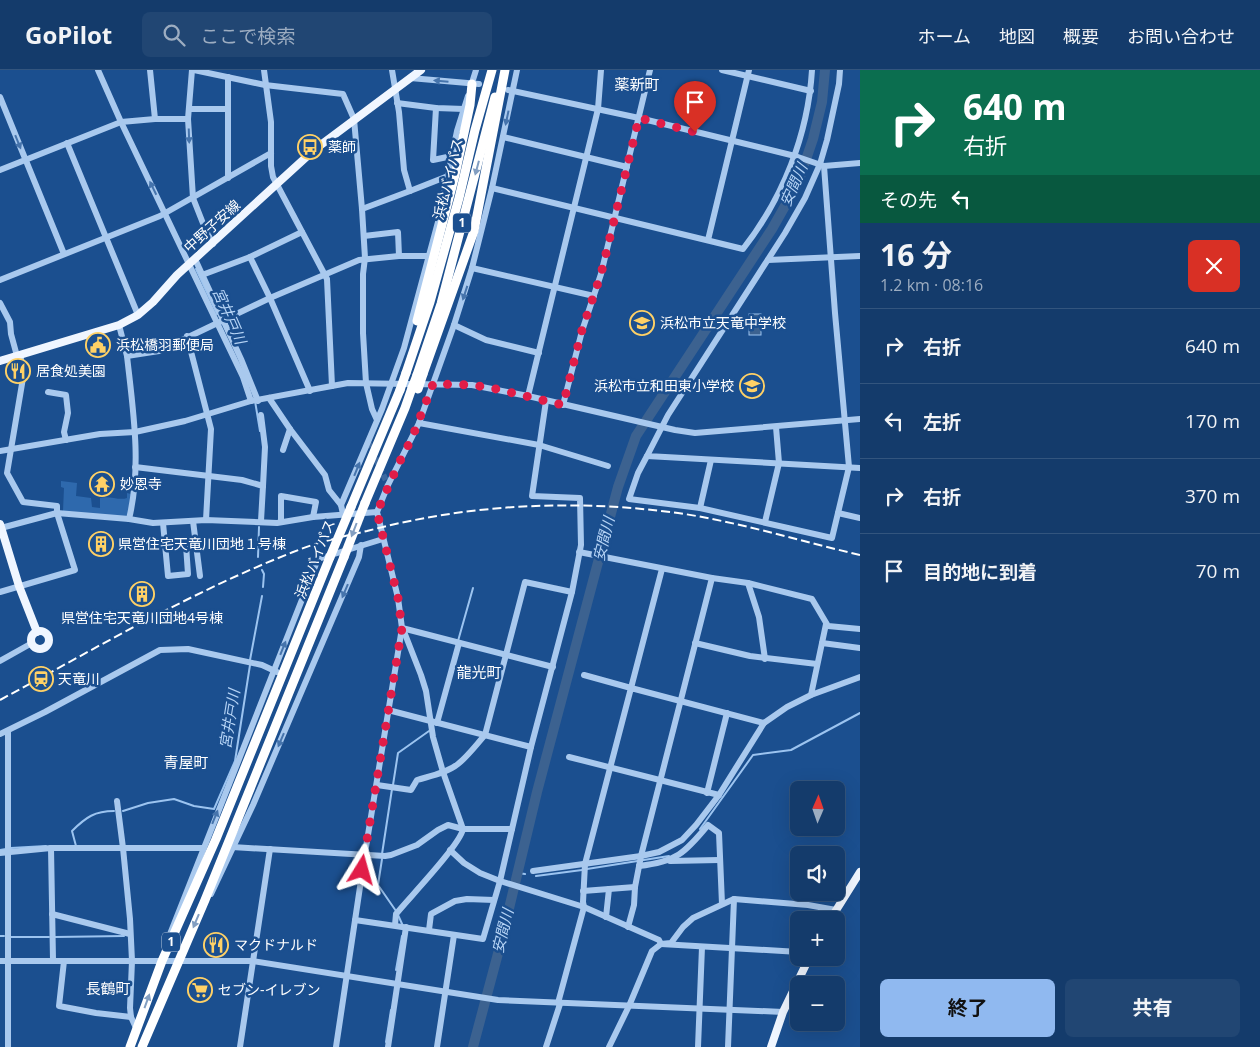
<!DOCTYPE html>
<html lang="ja">
<meta charset="utf-8">
<style>
body{margin:0;font-family:"Open Sans","Noto Sans JP",sans-serif;background:#214673;color:#f1f3f6;height:100vh;display:flex;flex-direction:column;font-size:19px;white-space:nowrap}
*{box-sizing:border-box;margin:0}
p{font-size:16px;color:#9dadc1}
.icon{flex:none;width:28px;height:28px;fill:none;stroke:currentColor;stroke-width:2;stroke-linecap:round;stroke-linejoin:round}
.map{position:relative;flex:1;overflow:hidden}
.side{display:flex;flex-direction:column;background:#143b6b;width:400px}
.side>*{flex:none}
.banner{background:#0b6e4f;color:#fff;overflow:hidden}
.needle{width:32px;rotate:2deg}
.fabs{position:absolute;left:790px;top:711px;display:grid;gap:10px}
.fabs a{display:grid;place-items:center;width:55px;height:55px;border-radius:8px;background:#143b6b;box-shadow:0 5px 20px #0002,0 0 0 1px #33557e;font-size:25px}
.pin{position:absolute;display:grid;place-items:center;width:42px;height:42px;color:#fff;margin:-51px -21px;border-radius:50% 50% 50% 0;rotate:-45deg;box-shadow:0 0 5px #0007}
.pin .icon{rotate:45deg}
.me{position:absolute;width:55px;margin:-28px;rotate:8deg;stroke-linejoin:round;filter:drop-shadow(0 0 4px #0008)}
.turn{display:flex;align-items:center;gap:18px;height:105px;padding:0 20px;font-size:22px}
.turn .icon{width:65px;height:65px;stroke-width:2.5}
.turn b{display:block;font-size:35px;line-height:42px}
.then{display:flex;align-items:center;height:48px;padding:0 20px;background:#0003;gap:10px;font-size:19px}
.round{display:grid;place-items:center;flex:none;width:52px;height:52px;border-radius:8px;background:#214673}
.overview{display:flex;align-items:center;justify-content:space-between;height:85px;padding:0 20px}
h1{font-size:30px;font-weight:700;line-height:38px}
.action{display:flex;gap:10px;margin-top:auto;padding:10px 20px}
.action a{flex:1;height:58px;border-radius:8px;background:#90b9f0;color:#111;font-size:20px;font-weight:700;line-height:58px;text-align:center}
.action a+a{background:#214673;color:#f1f3f6}
ul{padding:0;list-style:none}
li{display:flex;align-items:center;gap:15px;height:75px;padding:0 20px;border-top:1px solid #33557e}
li div{flex:1}
li b{display:block;font-size:19px}
li em{font-style:normal}
header{display:flex;align-items:center;gap:30px;box-sizing:border-box;height:70px;padding:0 25px;background:#143b6b;border-bottom:1px solid #33557e}
header strong{font-size:24px}
nav{display:flex;gap:28px;margin-inline-start:auto;font-size:18px}
.search{width:350px;height:45px;background:#214673;display:flex;align-items:center;gap:12px;box-sizing:border-box;padding:0 18px;border-radius:8px;color:#9dadc1;font-size:19px}
main{display:flex;flex:1;min-height:0}
.map>svg:first-child{display:block}
</style>
<header>
<strong>GoPilot</strong>
<div class="search"><svg class="icon" aria-label="search" viewBox="0 0 24 24"><circle cx="10" cy="10" r="6"/><path d="M15 15l6 6"/></svg>ここで検索</div>
<nav><a>ホーム</a><a>地図</a><a>概要</a><a>お問い合わせ</a></nav>
</header>
<main>
<div class="map">
<svg width="860" height="977" viewBox="0 0 860 977">
<rect width="100%" height="100%" fill="#1b4f8f"/>
<path fill="#2e69ad" d="M61,411L77,413L76,426L91,428L92,437L100,438V428C109,425 119,431 127,428V423L131,424L128,444L125,447L63,441L64,418L61,417Z"/>
<rect fill="#3c6290" stroke="#9cc4f0" x="749" y="244" width="12" height="21"/>
<g fill="none" stroke-linecap="round" stroke-linejoin="round">
<g stroke="#9cc4f0" stroke-width="2">
<path d="M196,199L217,244"/>
<path d="M255,331L260,361"/>
<path d="M258,487L259,457"/>
<path d="M262,500L264,504L263,517"/>
<path d="M458,571L473,518"/>
<path d="M250,590L262,526"/>
<path d="M393,715L398,683L429,661"/>
<path d="M123,741L148,733L174,729L194,736L214,739L235,691L250,595"/>
<path d="M700,759L753,685L791,680L860,643"/>
<path d="M76,776L72,761C86,747 95,741 114,741"/>
<path d="M11,778L46,776"/>
<path d="M0,780L6,779"/>
<path d="M382,784L392,719"/>
<path d="M382,789L378,815L396,841"/>
<path d="M587,799L669,786"/>
<path d="M518,803L525,804"/>
<path d="M536,806L582,800"/>
<path d="M398,845L403,856"/>
<path d="M0,866H4"/>
<path d="M9,867H49"/>
<path d="M55,867L124,866"/>
<path d="M396,900L402,866"/>
<path d="M386,972L391,940"/>
</g>
<path stroke="#3c6290" stroke-width="10" d="M473,977L500,876L537,722L618,417L636,366L772,159L798,113L813,69L822,32L825,0"/>
<g stroke="#3d69a0" stroke-width="6" stroke-dasharray="6 3" stroke-linecap="butt">
<path d="M447,154L468,160"/>
<path d="M368,372L388,415"/>
</g>
<g stroke="#a9c9ee" stroke-width="6">
<path d="M98,0L121,52L243,307L251,331"/>
<path d="M150,0L155,49H188"/>
<path d="M192,0L188,49L193,128L206,161L213,174"/>
<path d="M194,0L265,15L343,24L354,49L362,139L365,188L363,204V263L366,313L372,339L377,350"/>
<path d="M264,0L271,52V96L273,107L327,209L332,316"/>
<path d="M392,0L399,42L404,100L410,121L448,106"/>
<path d="M722,0L811,21"/>
<path d="M840,0L839,14L827,70L820,94L805,128L785,163L668,345L647,386L860,398"/>
<path d="M228,7V108"/>
<path d="M410,8L479,14"/>
<path d="M471,16L476,0"/>
<path d="M508,20L639,48L795,86L824,96L860,93"/>
<path d="M0,27L64,184"/>
<path d="M397,33L436,38L464,39"/>
<path d="M436,38L433,90L452,86"/>
<path d="M189,39H228"/>
<path d="M503,67L627,97"/>
<path d="M67,73L138,245"/>
<path d="M0,100L121,52L155,49"/>
<path d="M492,118L743,179C783,128 808,65 812,0"/>
<path d="M362,139L410,121"/>
<path d="M302,162L250,187L270,228L310,321"/>
<path d="M364,166L398,162L399,186"/>
<path d="M708,170L749,0"/>
<path d="M195,189L241,289L258,331"/>
<path d="M768,190L860,186"/>
<path d="M472,198L594,226"/>
<path d="M202,205L250,187"/>
<path d="M0,210L160,146L271,83"/>
<path d="M0,233L10,252L11,264L17,286"/>
<path d="M119,255L127,286L159,281L270,228L359,190L399,186H429"/>
<path d="M454,255L486,270L539,283"/>
<path d="M187,266L211,359L206,450"/>
<path d="M127,286C133,340 142,396 129,449"/>
<path d="M48,322L66,325L68,343L64,362L66,370"/>
<path d="M528,326L598,39L601,0"/>
<path d="M269,328L290,359L325,405L329,420L341,435"/>
<path d="M563,335L582,261L601,204L650,0"/>
<path d="M261,345L265,377L263,416"/>
<path d="M419,353L539,375L608,396"/>
<path d="M283,380L290,359"/>
<path d="M0,381L100,364L135,362L185,351L251,331L348,313L472,315L528,326L675,360L695,363L860,349"/>
<path d="M647,386L638,403L629,429L700,438L832,468L849,397L835,243L824,96"/>
<path d="M135,397L242,410L263,416L261,451"/>
<path d="M700,438L711,390"/>
<path d="M838,443L860,448"/>
<path d="M343,444L341,435L382,339L404,278L438,152L457,61L468,26"/>
<path d="M193,451L200,506"/>
<path d="M281,452V426L316,432L313,447"/>
<path d="M765,452L779,393L776,357"/>
<path d="M163,453L168,506L188,504L186,475L165,477"/>
<path d="M1,458L57,443L129,449L153,453L206,450L277,453L313,447L377,442"/>
<path d="M579,482L712,508L641,786L635,817L634,835L628,857"/>
<path d="M712,508L748,513L812,529L828,556L860,559"/>
<path d="M748,513L759,547L765,589"/>
<path d="M0,522L75,500L57,443V436L23,432L7,403L24,302L20,285"/>
<path d="M402,558L553,597"/>
<path d="M695,573L750,586L817,594"/>
<path d="M822,573L860,578"/>
<path d="M0,591L32,573"/>
<path d="M584,605L631,618L662,499"/>
<path d="M811,625L826,554"/>
<path d="M388,640L531,677"/>
<path d="M437,653L459,573"/>
<path d="M0,664L45,642L160,580L188,579L262,595L277,602"/>
<path d="M569,687L719,725"/>
<path d="M377,715L411,720L417,710C430,706 447,703 458,694C468,686 476,675 485,665L525,512L572,522"/>
<path d="M707,723L727,643"/>
<path d="M117,731L123,778L130,849L132,891L130,938L131,947L137,960"/>
<path d="M232,777L385,786L391,785L417,775L438,760L448,755L463,759H512"/>
<path d="M51,778L53,890"/>
<path d="M450,780L464,793L480,803L500,811L584,837L659,870L661,874L799,882"/>
<path d="M0,783L51,778H203"/>
<path d="M670,791L719,790"/>
<path d="M639,796C676,792 685,783 708,755L719,763L722,834"/>
<path d="M533,801L641,786L659,782L682,770L696,755L719,725L764,653"/>
<path d="M583,821L635,817"/>
<path d="M211,824L253,735L359,487L361,475"/>
<path d="M52,844L130,864"/>
<path d="M606,847L609,819"/>
<path d="M355,850L483,869L500,811L531,677L572,522L581,475L580,428L532,426L546,331"/>
<path d="M395,855L396,844C409,828 460,775 463,759L443,702L433,667L426,621L421,605L403,559"/>
<path d="M429,860L431,844L455,831L467,829L494,830"/>
<path d="M170,864L318,489L383,469"/>
<path d="M0,891H252L498,930L783,942"/>
<path d="M64,891L59,936L96,943L131,947"/>
<path d="M558,933L584,837L583,832L585,794L631,618L764,653L787,637L811,625L860,607"/>
<path d="M8,977V661"/>
<path d="M240,977L270,779"/>
<path d="M336,977L366,777L402,558L398,528L377,442L388,415L419,353L454,255L472,198L492,118L517,0"/>
<path d="M388,977L406,857"/>
<path d="M437,977L454,865"/>
<path d="M546,977L560,934"/>
<path d="M609,977L629,936L652,881L661,874L671,873L683,857L693,848L734,829L808,835L836,840"/>
<path d="M698,977L702,877"/>
<path d="M728,977L734,829"/>
</g>
<g stroke="#f0f6ff" stroke-width="8">
<path d="M0,291L119,255L138,245L153,232L177,205L314,80L421,0"/>
<path d="M0,454L19,516L37,562"/>
<circle cx="40" cy="570" r="9"/>
<path d="M830,850L860,802"/>
<path d="M771,977L783,942L809,888"/>
</g>
<g stroke="#fff" stroke-width="9">
<path d="M417,251L455,105L470,35L472,14"/>
<path d="M406,303L430,232L459,128L475,60L492,0"/>
<path d="M423,304L474,161L505,0"/>
<path d="M417,305L441,234L495,27"/>
<path d="M365,433L405,338L412,318"/>
<path d="M351,437L400,320"/>
<path d="M130,977L162,891L216,769L330,487"/>
<path d="M142,977L205,830L344,487"/>
</g>
<path stroke="#fff" stroke-width="2" stroke-dasharray="9 4" stroke-linecap="butt" d="M0,630C98,577 196,519 301,479C322,471 345,466 367,461C469,434 573,429 678,443C739,452 800,471 860,485"/>
<g stroke="#fff" stroke-width="9">
<path d="M412,318L417,305"/>
<path d="M418,319L423,304"/>
<path d="M400,320L406,303"/>
<path d="M330,487L351,437"/>
<path d="M344,487L365,433"/>
</g>
</g>
<defs><path id="oneway-solid" d="M-6-.8H1V-3.2L6.5 0L1 3.2V.8H-6Z" transform="scale(1.25)"/></defs>
<g fill="#4674ac">
<use href="#oneway-solid" transform="translate(441 11) rotate(-175)"/>
<use href="#oneway-solid" transform="translate(507 48) rotate(102)"/>
<use href="#oneway-solid" transform="translate(189 66) rotate(88)"/>
<use href="#oneway-solid" transform="translate(18 72) rotate(68)"/>
<use href="#oneway-solid" transform="translate(153 118) rotate(-116)"/>
<use href="#oneway-solid" transform="translate(465 223) rotate(108)"/>
<use href="#oneway-solid" transform="translate(357 399) rotate(-68)"/>
<use href="#oneway-solid" transform="translate(345 521) rotate(113)"/>
<use href="#oneway-solid" transform="translate(283 578) rotate(-68)"/>
<use href="#oneway-solid" transform="translate(281 670) rotate(113)"/>
<use href="#oneway-solid" transform="translate(215 747) rotate(-68)"/>
</g>
<g fill="#829ec1">
<use href="#oneway-solid" transform="translate(477 98) rotate(105)"/>
<use href="#oneway-solid" transform="translate(354 460) rotate(111)"/>
<use href="#oneway-solid" transform="translate(196 851) rotate(113)"/>
<use href="#oneway-solid" transform="translate(147 931) rotate(-70)"/>
</g>
<g fill="none" stroke-linecap="round" stroke-linejoin="round">
<path stroke="#e11d48" stroke-width="9" stroke-dasharray="0 16.2" d="M362,800L402,558L398,528L377,442L398,395L412,368L433,314L472,315L492,318L563,335L582,260L601,204L639,48L695,62"/>
</g>
<defs>
<symbol id="bus-ring" viewBox="-11 -11 22 22"><circle r="9.5" fill="#1b4f8f" stroke="#ffd166" stroke-width="1.5"/><path d="M-5-6H5V4H4V6H2V4H-2V6H-4V4H-5ZM-3.5-4V0h7V-4ZM-3.5 1.2v1.5H-2V1.2ZM2 1.2v1.5H3.5V1.2Z" fill="#ffd166"/></symbol>
<symbol id="school-ring" viewBox="-11 -11 22 22"><circle r="9.5" fill="#1b4f8f" stroke="#ffd166" stroke-width="1.5"/><path d="M0-5L7-2L0 1L-7-2ZM-4 1L0 2.5L4 1V4Q0 6-4 4Z" fill="#ffd166"/></symbol>
<symbol id="civic-ring" viewBox="-11 -11 22 22"><circle r="9.5" fill="#1b4f8f" stroke="#ffd166" stroke-width="1.5"/><path d="M-.6-6.5H3V-4.5H.6V-3L4-1V1h2V6H-6V1h2V-1L-.6-3ZM-1.2 2.5V6h2.4V2.5Z" fill="#ffd166"/></symbol>
<symbol id="restaurant-ring" viewBox="-11 -11 22 22"><circle r="9.5" fill="#1b4f8f" stroke="#ffd166" stroke-width="1.5"/><path d="M-5-6h1v4h1v-4h1v4h1v-4h1v5L-1.5 .5V6h-2V.5L-5-1ZM5-6V6H3V1.5H1.5Q1.5-4 5-6Z" fill="#ffd166"/></symbol>
<symbol id="temple-ring" viewBox="-11 -11 22 22"><circle r="9.5" fill="#1b4f8f" stroke="#ffd166" stroke-width="1.5"/><path d="M0-6L5-2H3V0L6.5 2.5H4V6H1.5V3h-3V6H-4V2.5H-6.5L-3 0V-2H-5Z" fill="#ffd166"/></symbol>
<symbol id="building-ring" viewBox="-11 -11 22 22"><circle r="9.5" fill="#1b4f8f" stroke="#ffd166" stroke-width="1.5"/><path d="M-4-6H4V6H1V3H-1V6H-4ZM-2.5-4.3h1.7v1.8h-1.7ZM.8-4.3h1.7v1.8H.8ZM-2.5-1h1.7V.8h-1.7ZM.8-1h1.7V.8H.8Z" fill="#ffd166"/></symbol>
<symbol id="station-ring" viewBox="-11 -11 22 22"><circle r="9.5" fill="#1b4f8f" stroke="#ffd166" stroke-width="1.5"/><path d="M-3-6H3Q5-6 5-4V2Q5 4 3 4L4.5 6H3L1.5 4h-3L-3 6H-4.5L-3 4Q-5 4-5 2V-4Q-5-6-3-6ZM-3.5-4v3h7v-3ZM-3.5 1v1.5H-2V1ZM2 1v1.5H3.5V1Z" fill="#ffd166"/></symbol>
<symbol id="supermarket-ring" viewBox="-11 -11 22 22"><circle r="9.5" fill="#1b4f8f" stroke="#ffd166" stroke-width="1.5"/><path d="M-6-5.5h2.5l.6 2H6L4.5 2H-2.5L-4.4-4H-6ZM-1.5 3.2a1.3 1.3 0 1 0 .1 0ZM3 3.2a1.3 1.3 0 1 0 .1 0Z" fill="#ffd166"/></symbol>
</defs>
<g fill-rule="evenodd">
<use href="#bus-ring" x="296" y="63" width="28" height="28"/>
<use href="#school-ring" x="628" y="239" width="28" height="28"/>
<use href="#civic-ring" x="84" y="261" width="28" height="28"/>
<use href="#restaurant-ring" x="4" y="287" width="28" height="28"/>
<use href="#school-ring" x="738" y="302" width="28" height="28"/>
<use href="#temple-ring" x="88" y="400" width="28" height="28"/>
<use href="#building-ring" x="87" y="460" width="28" height="28"/>
<use href="#building-ring" x="128" y="510" width="28" height="28"/>
<use href="#station-ring" x="27" y="595" width="28" height="28"/>
<use href="#restaurant-ring" x="202" y="861" width="28" height="28"/>
<use href="#supermarket-ring" x="186" y="906" width="28" height="28"/>
</g>
<g text-anchor="middle" stroke-width="5" stroke-linejoin="round" paint-order="stroke">
<g fill="#1b4f8f" stroke="#bbcadd" stroke-width="1">
<rect x="453" y="143.5" width="18" height="19" rx="4"/>
<rect x="162" y="862.5" width="18" height="19" rx="4"/>
</g>
<g font-size="12" font-weight="bold" fill="#fff">
<text x="462" y="157">1</text>
<text x="171" y="876">1</text>
</g>
<g font-size="14" fill="#fff" stroke="#1b4f8f" text-anchor="start">
<text x="328" y="82">薬師</text>
<text x="660" y="258">浜松市立天竜中学校</text>
<text x="116" y="280">浜松橋羽郵便局</text>
<text x="36" y="306">居食処美園</text>
<text x="734" y="321" text-anchor="end">浜松市立和田東小学校</text>
<text x="120" y="419">妙恩寺</text>
<text x="118" y="479">県営住宅天竜川団地１号棟</text>
<text x="142" y="553" text-anchor="middle">県営住宅天竜川団地4号棟</text>
<text x="58" y="614">天竜川</text>
<text x="234" y="880">マクドナルド</text>
<text x="218" y="925">セブン-イレブン</text>
</g>
<g font-size="14" fill="#fff" stroke="#1b4f8f">
<text transform="translate(448 109) rotate(-76)" y="5">浜松バイパス</text>
<text transform="translate(212 156) rotate(-42)" y="5">中野子安線</text>
<text transform="translate(315 489) rotate(-68)" y="5">浜松バイパス</text>
</g>
<g font-size="15" fill="#fff" stroke="#1b4f8f">
<text x="637" y="20">薬新町</text>
<text x="479" y="608">龍光町</text>
<text x="186" y="698">青屋町</text>
<text x="108" y="924">長鶴町</text>
</g>
<g font-size="15" font-style="italic" fill="#b5d3f5" stroke="#1b4f8f">
<text transform="translate(794 115) rotate(-66)" y="5">安間川</text>
<text transform="translate(229 246) rotate(66)" y="5">宮井戸川</text>
<text transform="translate(604 469) rotate(-76)" y="5">安間川</text>
<text transform="translate(230 649) rotate(-81)" y="5">宮井戸川</text>
<text transform="translate(503 861) rotate(-76)" y="5">安間川</text>
</g>
</g>
</svg>
<div class="fabs">
<a><svg class="needle" viewBox="-14 -14 28 28"><path d="M0-13l5 13h-10z" fill="#e53935"/><path d="M0 13l5-13h-10z" fill="#9dadc1"/></svg></a>
<a><svg class="icon" aria-label="sound" viewBox="0 0 24 24"><path d="M4 9h4l5-4v14l-5-4H4zM17 9q2 3 0 6"/></svg></a>
<a>+</a>
<a>−</a>
</div>
<div class="pin" style="left:695px;top:62px;background:#d93025"><svg class="icon" aria-label="arrive" viewBox="0 0 24 24"><path d="M6 21V4h12l-3 4 3 4H6"/></svg></div>
<svg class="me" style="left:362px;top:800px" viewBox="-20 -20 40 40"><path d="M0-17L14 15 0 8-14 15z" fill="#e11d48" stroke="#fff" stroke-width="4"/></svg>
</div>
<section class="side">
<div class="banner">
<div class="turn"><svg class="icon" aria-label="right" viewBox="0 0 24 24"><path d="M7 20v-9h11M14 6l5 5-5 5"/></svg><div><b>640 m</b>右折</div></div>
<div class="then">その先<svg class="icon" aria-label="left" viewBox="0 0 24 24"><path d="M17 20v-9H6M10 6l-5 5 5 5"/></svg></div>
</div>
<div class="overview"><div><h1>16 分</h1><p>1.2 km · 08:16</p></div><a class="round" style="background:#d93025;color:#fff"><svg class="icon" aria-label="close" viewBox="0 0 24 24"><path d="M6 6l12 12M18 6L6 18"/></svg></a></div>
<ul>
<li><svg class="icon" aria-label="right" viewBox="0 0 24 24"><path d="M7 20v-9h11M14 6l5 5-5 5"/></svg><div><b>右折</b></div><em>640 m</em></li>
<li><svg class="icon" aria-label="left" viewBox="0 0 24 24"><path d="M17 20v-9H6M10 6l-5 5 5 5"/></svg><div><b>左折</b></div><em>170 m</em></li>
<li><svg class="icon" aria-label="right" viewBox="0 0 24 24"><path d="M7 20v-9h11M14 6l5 5-5 5"/></svg><div><b>右折</b></div><em>370 m</em></li>
<li><svg class="icon" aria-label="arrive" viewBox="0 0 24 24"><path d="M6 21V4h12l-3 4 3 4H6"/></svg><div><b>目的地に到着</b></div><em>70 m</em></li>
</ul>
<div class="action"><a>終了</a><a>共有</a></div>
</section>
</main>
